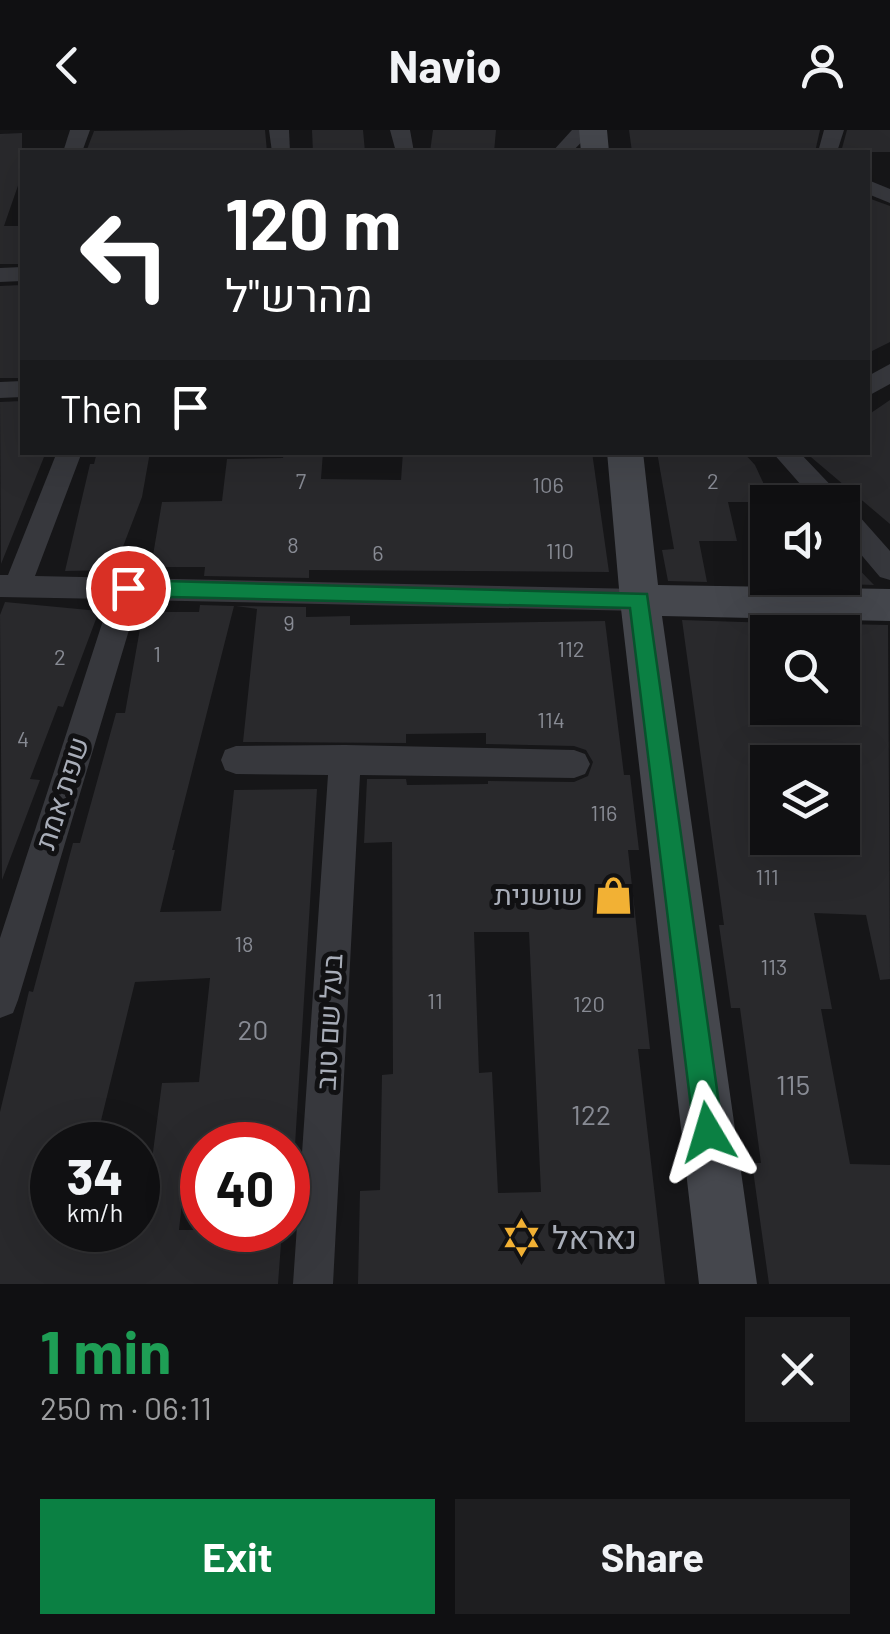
<!DOCTYPE html>
<meta charset="utf-8">
<style>
body{margin:0;font-family:Barlow,Heebo,sans-serif;background:#1e1e20;color:#f1f3f6;height:100vh;display:flex;flex-direction:column;font-size:38px;white-space:nowrap}
*{box-sizing:border-box;margin:0}
p{font-size:32px;color:#9c9d9f}
.icon{flex:none;width:55px;height:55px;fill:none;stroke:currentColor;stroke-width:2;stroke-linecap:round;stroke-linejoin:round}
.map{position:relative;height:1154px;overflow:hidden}
.details{display:flex;flex-direction:column;background:#101012;flex:1}
.details>*{flex:none}
.guide{position:absolute;left:20px;top:20px;width:850px;height:305px;border-radius:0px;box-shadow:0 10px 40px #0002,0 0 0 2px #303032;background:#202124;color:#fff;overflow:hidden}
.buttons{position:absolute;left:750px;top:355px;display:grid;gap:20px}
.buttons a{display:grid;place-items:center;width:110px;height:110px;border-radius:0px;background:#101012;box-shadow:0 10px 40px #0002,0 0 0 2px #303032;font-size:50px}
.speed{position:absolute;left:30px;top:992px;display:flex;gap:20px;font-size:50px;font-weight:700;text-align:center}
.speed>*{display:grid;place-content:center;width:130px;height:130px;border-radius:50%;background:#101012;box-shadow:0 10px 40px #0002,0 0 0 2px #303032;line-height:1}
.speed small{font-size:25px;font-weight:400}
.speed .limit{border:15px solid #d22;background:#fff;color:#111}
.pin{position:absolute;display:grid;place-items:center;width:85px;height:85px;color:#fff;margin:-42px;border:5px solid #fff;border-radius:50%;box-shadow:0 2px 10px #0007}
.me{position:absolute;width:110px;margin:-55px;rotate:353deg;stroke-linejoin:round;filter:drop-shadow(0 0 8px #0008)}
.turn{display:flex;align-items:center;gap:35px;height:210px;padding:0 40px;font-size:45px}
.turn .icon{width:130px;height:130px;stroke-width:2.5}
.turn b{display:block;font-size:70px;line-height:85px}
.then{display:flex;align-items:center;height:95px;padding:0 40px;background:#0003;gap:20px;font-size:38px}
.round{display:grid;place-items:center;flex:none;width:105px;height:105px;border-radius:0px;background:#1e1e20}
.headline{display:flex;align-items:center;justify-content:space-between;height:170px;padding:0 40px}
h1{font-size:60px;font-weight:700;line-height:75px;color:#1e9e55}
.primary-button{display:flex;gap:20px;margin-top:auto;padding:20px 40px}
.primary-button a{flex:1;height:115px;border-radius:0px;background:#0b8043;color:#fff;font-size:40px;font-weight:700;line-height:115px;text-align:center}
.primary-button a+a{background:#1e1e20;color:#f1f3f6}
header{display:flex;justify-content:space-between;align-items:center;height:130px;padding:0 40px;background:#101012;font-size:45px;font-weight:700}
.map>svg:first-child{display:block}
</style>
<header><svg class="icon" aria-label="back" viewBox="0 0 24 24"><path d="M15 5l-7 7 7 7"/></svg>Navio<svg class="icon" aria-label="person" viewBox="0 0 24 24"><circle cx="12" cy="8" r="4"/><path d="M4 21q1-7 8-7t8 7"/></svg></header>
<div class="map">
<svg width="890" height="1154" viewBox="0 0 890 1154">
<rect width="100%" height="100%" fill="#161618"/>
<g fill="#29292c" fill-rule="evenodd">
<path d="M188,0H265L267,22H86L94,1Z"/>
<path d="M312,0H363L365,22H313Z"/>
<path d="M433,0H496L494,22H430Z"/>
<path d="M629,0H820L815,22H632Z"/>
<path d="M847,0H890V22H841Z"/>
<path d="M22,3V44L4,96H22V134H0V4Z"/>
<path d="M868,68L890,76V212L868,223Z"/>
<path d="M22,155V248H0V156Z"/>
<path d="M890,270V394L805,322H868V285Z"/>
<path d="M22,271V322H46L1,434L0,272Z"/>
<path d="M97,322H150L142,367L114,440L65,441L90,334H94Z"/>
<path d="M284,322H323L321,349L401,350L403,322H592L609,442L309,440V448L204,446L205,437H151L162,372L222,371L227,329L283,328Z"/>
<path d="M657,322H743L755,335L772,372H728L737,411H699L707,452L668,451L662,420L674,419Z"/>
<path d="M842,422L874,455L842,454Z"/>
<path d="M5,472L99,481L63,577L58,576L30,649L40,650L2,750L0,485Z"/>
<path d="M200,475L234,476L172,720H175L160,782L221,781L234,660L317,659L295,1015H202V1027H187L179,1100H282L278,1154H0V982L29,861L33,862L73,713H80L116,583H125L143,482H199ZM210,848L199,952L162,953L150,1045H138V1100H52V1015H95L135,852Z"/>
<path d="M236,476L306,477V487L350,486V495L605,491L624,645H630L639,720H628L650,919H638L665,1154H358L360,1061L380,1060L382,945L393,944L392,712L364,713L367,649H406L407,655L488,654V651L574,652L588,646L593,632L586,620L574,616L486,614V603L406,604V613L243,612L257,479ZM474,802H529L541,1062L498,1063L492,942L479,943Z"/>
<path d="M682,490L768,493V578H842V494L888,495L890,849L880,850L866,785L814,783L832,879H821L850,1034L890,1035V1154H769L752,1033H761L740,878H731L719,795H724ZM768,630H842V658L855,712L768,711Z"/>
</g>
<g fill="none" stroke-linecap="round" stroke-linejoin="round">
<g fill="#37383d" fill-rule="evenodd">
<path d="M70,0H90L82,22H63Z"/>
<path d="M269,0H289L290,22H272Z"/>
<path d="M390,0H410L414,22H396Z"/>
<path d="M572,0H593L572,22H552Z"/>
<path d="M824,0H844L837,22H818Z"/>
<path d="M868,50L890,59V73L868,64Z"/>
<path d="M22,137V151L0,152V138Z"/>
<path d="M890,234V254L868,266V246Z"/>
<path d="M22,251V267L0,268V252Z"/>
<path d="M57,322H82L35,446L640,459L650,462L654,470L650,478L640,481L138,470L18,870L13,883L0,888V808L110,469L0,467V445H8Z"/>
<path d="M772,322H799L840,365L844,372L843,374L851,377L890,421V450L880,447L842,402V372H816Z"/>
<path d="M345,615L574,620L585,624L590,634L585,644L574,648L360,645L333,1154H293L328,645L236,644L225,640L221,630L225,620L236,616Z"/>
</g>
<g fill="#45474d" fill-rule="evenodd">
<path d="M579,0H607L609,22H581Z"/>
<path d="M607,322H643L658,455L890,459V491L662,486L757,1154H699L620,470Z"/>
</g>
</g>
<path fill="#0b8043" stroke="#07532c" stroke-width="2.5" d="M128,450L647,464L723,1002L718,1012L708,1016L698,1012L694,1002L630,478L128,466L118,458Z"/>
<defs>
<symbol id="shop-bare" viewBox="-9 -9 18 18"><path d="M-5-2.5h2.3a2.7 3.5 0 0 1 5.4 0H5L5.5 6h-11ZM-1.5-2.5h3a1.5 2.3 0 0 0-3 0Z" fill="#f2b134" stroke="#111113" stroke-width="2.5" paint-order="stroke"/></symbol>
<symbol id="synagogue-bare" viewBox="-9 -9 18 18"><path d="M0-6.5L5.6 3.2H-5.6ZM0 6.5L5.6-3.2H-5.6Z" fill="#f2b134" stroke="#111113" stroke-width="2.5" paint-order="stroke"/></symbol>
</defs>
<g fill-rule="evenodd">
<use href="#shop-bare" x="586" y="738" width="55" height="55"/>
<use href="#synagogue-bare" x="494" y="1080" width="55" height="55"/>
</g>
<g text-anchor="middle" stroke-width="10" stroke-linejoin="round" paint-order="stroke">
<g font-size="22" fill="#888b94">
<text x="301" y="359">7</text>
<text x="713" y="359">2</text>
<text x="548" y="363">106</text>
<text x="293" y="423">8</text>
<text x="560" y="429">110</text>
<text x="378" y="431">6</text>
<text x="289" y="501">9</text>
<text x="571" y="527">112</text>
<text x="157" y="532">1</text>
<text x="60" y="535">2</text>
<text x="551" y="598">114</text>
<text x="23" y="617">4</text>
<text x="604" y="691">116</text>
<text x="767" y="755">111</text>
<text x="244" y="822">18</text>
<text x="774" y="845">113</text>
<text x="435" y="879">11</text>
<text x="589" y="882">120</text>
</g>
<g font-size="28" fill="#a8adb8" stroke="#111113">
<text transform="translate(62 663) rotate(-72)" y="10">שפת אמת</text>
<text transform="translate(329 892) rotate(-87)" y="10">בעל שם טוב</text>
</g>
<g font-size="28" fill="#a8adb8" stroke="#111113" text-anchor="end">
<text x="583" y="775">שושנית</text>
</g>
<g font-size="28" fill="#888b94">
<text x="253" y="910">20</text>
<text x="793" y="965">115</text>
<text x="591" y="995">122</text>
</g>
<g font-size="32" fill="#a8adb8" stroke="#111113" text-anchor="start">
<text x="552" y="1119">נאראל</text>
</g>
</g>
</svg>
<div class="buttons">
<a><svg class="icon" aria-label="sound" viewBox="0 0 24 24"><path d="M4 9h4l5-4v14l-5-4H4zM17 9q2 3 0 6"/></svg></a>
<a><svg class="icon" aria-label="search" viewBox="0 0 24 24"><circle cx="10" cy="10" r="6"/><path d="M15 15l6 6"/></svg></a>
<a><svg class="icon" aria-label="layers" viewBox="0 0 24 24"><path d="M12 4l9 5-9 5-9-5zM3 14l9 5 9-5"/></svg></a>
</div>
<div class="speed"><div>34<small>km/h</small></div><div class="limit">40</div></div>
<div class="pin" style="left:128px;top:458px;background:#d93025"><svg class="icon" aria-label="arrive" viewBox="0 0 24 24"><path d="M6 21V4h12l-3 4 3 4H6"/></svg></div>
<svg class="me" style="left:708px;top:1002px" viewBox="-20 -20 40 40"><path d="M0-17L14 15 0 8-14 15z" fill="#0b8043" stroke="#fff" stroke-width="4"/></svg>
<div class="guide">
<div class="turn"><svg class="icon" aria-label="left" viewBox="0 0 24 24"><path d="M17 20v-9H6M10 6l-5 5 5 5"/></svg><div><b>120 m</b>מהרש&quot;ל</div></div>
<div class="then">Then<svg class="icon" aria-label="arrive" viewBox="0 0 24 24"><path d="M6 21V4h12l-3 4 3 4H6"/></svg></div>
</div>
</div>
<section class="details">
<div class="headline"><div><h1>1 min</h1><p>250 m · 06:11</p></div><a class="round"><svg class="icon" aria-label="close" viewBox="0 0 24 24"><path d="M6 6l12 12M18 6L6 18"/></svg></a></div>
<div class="primary-button"><a>Exit</a><a>Share</a></div>
</section>
